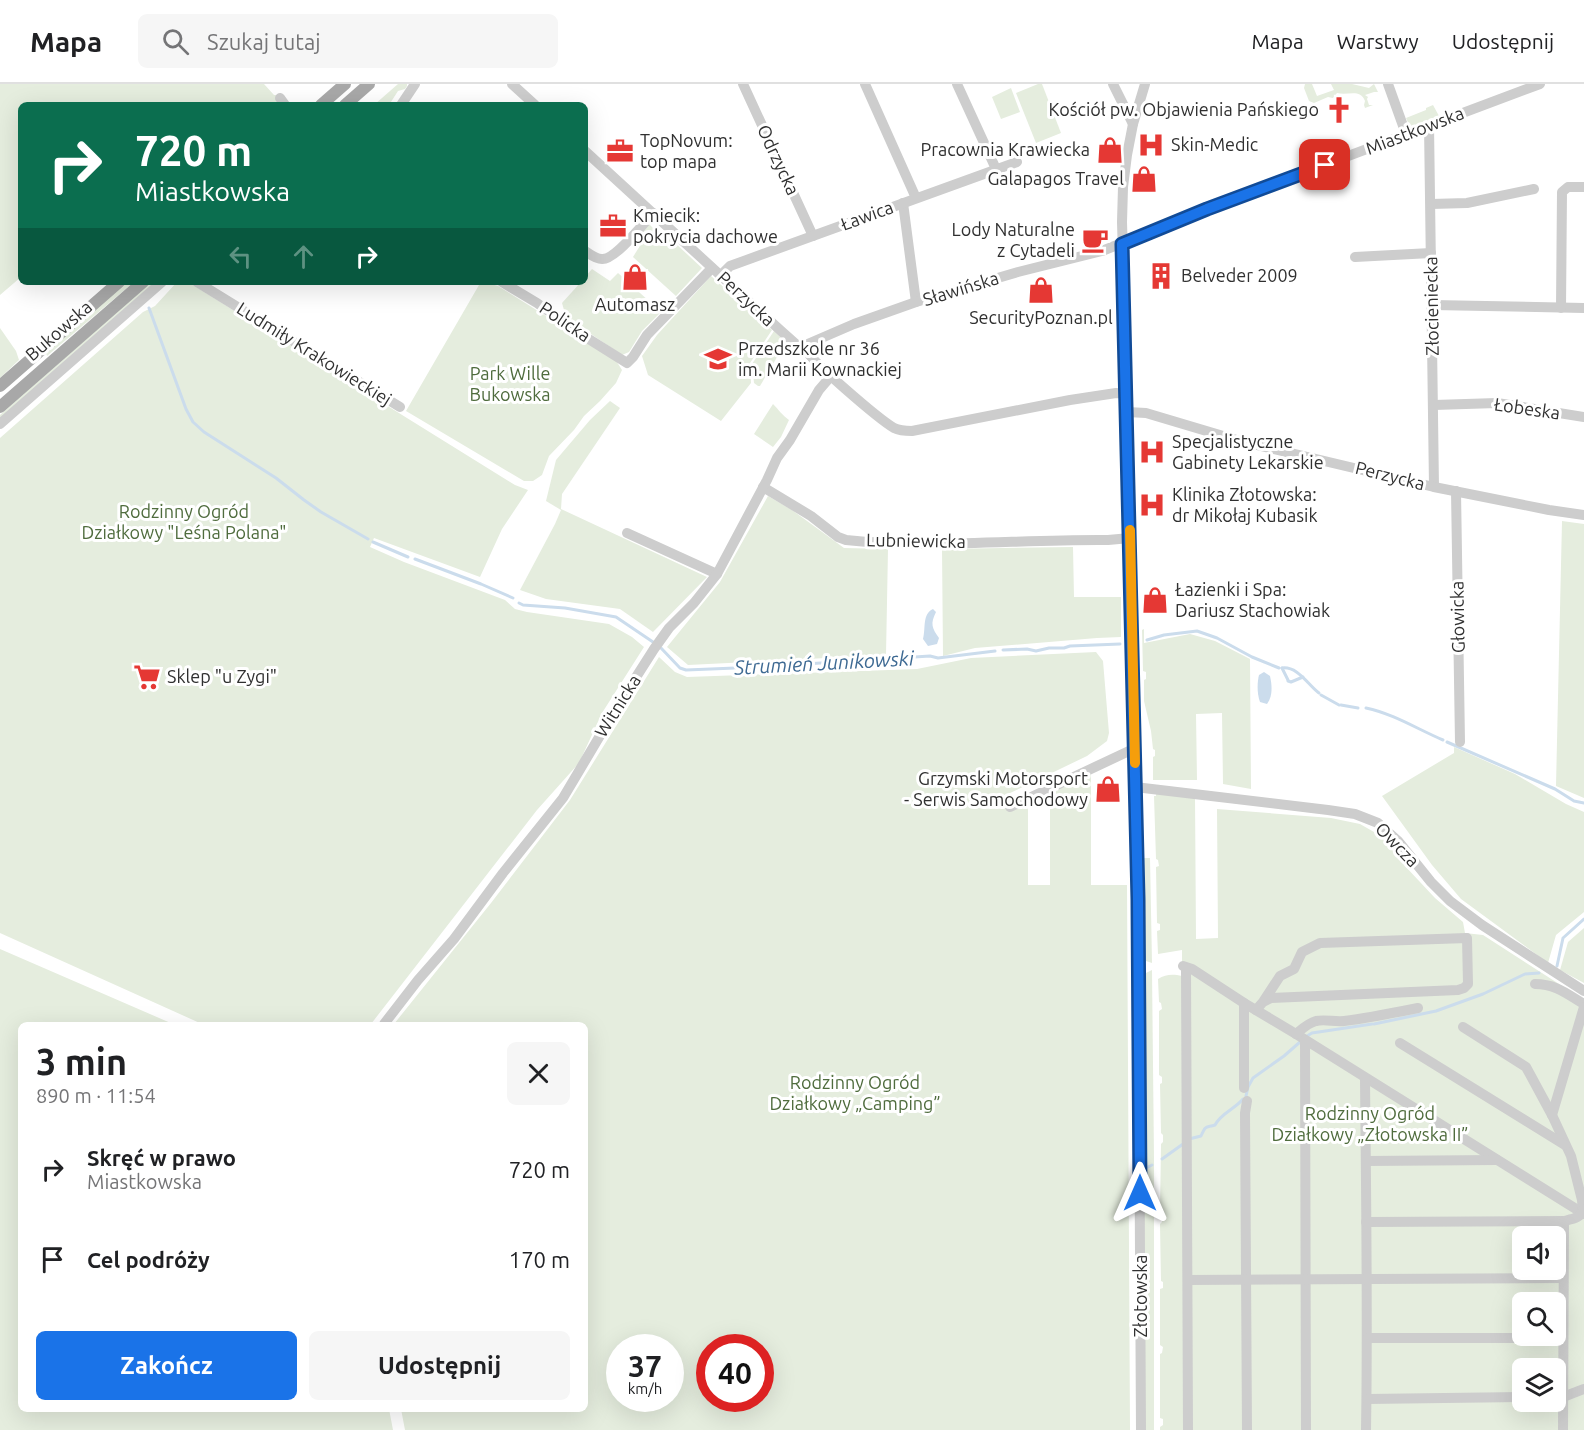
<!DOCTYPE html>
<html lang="pl">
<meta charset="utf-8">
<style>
body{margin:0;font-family:Ubuntu,sans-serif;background:#f6f6f6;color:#202124;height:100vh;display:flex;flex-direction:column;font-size:22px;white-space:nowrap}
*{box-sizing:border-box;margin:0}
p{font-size:20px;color:#757577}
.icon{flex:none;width:33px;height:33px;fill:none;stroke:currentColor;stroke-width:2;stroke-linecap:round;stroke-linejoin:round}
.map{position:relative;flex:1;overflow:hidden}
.side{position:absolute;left:18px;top:938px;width:570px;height:390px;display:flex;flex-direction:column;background:#fff;border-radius:9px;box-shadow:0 6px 24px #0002}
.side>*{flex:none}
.banner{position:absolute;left:18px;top:18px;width:570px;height:183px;border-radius:9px;box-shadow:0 6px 24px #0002;background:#0b6e4f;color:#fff;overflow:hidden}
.fabs{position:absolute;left:1512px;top:1142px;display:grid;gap:12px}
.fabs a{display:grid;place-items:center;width:54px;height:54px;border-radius:9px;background:#fff;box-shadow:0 6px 24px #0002;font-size:30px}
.speed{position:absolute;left:606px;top:1250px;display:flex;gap:12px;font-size:30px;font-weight:700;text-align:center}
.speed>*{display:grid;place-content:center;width:78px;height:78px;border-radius:50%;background:#fff;box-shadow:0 6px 24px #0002;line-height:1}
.speed small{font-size:15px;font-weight:400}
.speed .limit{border:9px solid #d22;background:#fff;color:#111}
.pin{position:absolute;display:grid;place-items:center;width:51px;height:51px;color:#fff;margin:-26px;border-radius:12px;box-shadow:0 3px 9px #0006}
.me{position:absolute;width:66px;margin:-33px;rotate:0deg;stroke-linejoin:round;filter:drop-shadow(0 0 4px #0008)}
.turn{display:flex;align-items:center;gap:21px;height:126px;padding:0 18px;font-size:27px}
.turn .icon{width:78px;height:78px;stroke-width:2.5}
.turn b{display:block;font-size:42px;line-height:51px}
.lanes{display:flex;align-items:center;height:57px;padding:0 18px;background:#0003;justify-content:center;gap:30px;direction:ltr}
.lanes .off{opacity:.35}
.round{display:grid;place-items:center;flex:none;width:63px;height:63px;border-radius:9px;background:#f6f6f6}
.summary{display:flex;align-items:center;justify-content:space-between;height:102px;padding:0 18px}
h1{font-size:36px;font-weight:700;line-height:45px}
.primary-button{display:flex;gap:12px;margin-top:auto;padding:12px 18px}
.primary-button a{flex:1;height:69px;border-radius:9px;background:#1a73e8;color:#fff;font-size:24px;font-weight:700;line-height:69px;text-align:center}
.primary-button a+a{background:#f6f6f6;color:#202124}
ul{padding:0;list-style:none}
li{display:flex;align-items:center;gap:18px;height:90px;padding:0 18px}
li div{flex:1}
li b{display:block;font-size:22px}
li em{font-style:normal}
header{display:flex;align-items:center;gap:36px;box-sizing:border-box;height:84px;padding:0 30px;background:#fff;border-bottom:2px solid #e0e0e0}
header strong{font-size:28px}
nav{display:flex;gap:33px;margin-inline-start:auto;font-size:21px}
.search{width:420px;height:54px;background:#f6f6f6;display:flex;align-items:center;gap:15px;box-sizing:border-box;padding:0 21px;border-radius:9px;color:#757577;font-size:22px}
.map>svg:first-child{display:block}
</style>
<header>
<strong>Mapa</strong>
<div class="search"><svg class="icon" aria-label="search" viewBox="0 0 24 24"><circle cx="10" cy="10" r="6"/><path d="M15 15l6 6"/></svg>Szukaj tutaj</div>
<nav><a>Mapa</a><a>Warstwy</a><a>Udostępnij</a></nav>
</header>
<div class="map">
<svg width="1584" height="1346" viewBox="0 0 1584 1346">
<rect width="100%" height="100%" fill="#fff"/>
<g fill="#e5edde" fill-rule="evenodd">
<path d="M0,0H264L274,11H284L272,21H21V193L0,211Z"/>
<path d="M398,0H407V2L405,5L398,7L389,21H374Z"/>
<path d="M1038,0H1042L1061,49L1036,59L1016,9Z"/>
<path d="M1305,0H1312L1317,12L1334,6L1331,0H1352L1369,4L1374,0L1378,8H1374L1365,11L1368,13L1367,15L1369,21H1373L1365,24L1364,21L1365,17C1360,4 1348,12 1337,9L1333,14L1328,13L1314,19L1309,17L1304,4Z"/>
<path d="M1011,4L1020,28L1001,35L992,13Z"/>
<path d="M1433,21L1439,32L1410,43L1406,34L1426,26V24Z"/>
<path d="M649,140L654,145L661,146L702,184L676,212L633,173L646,152L642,147Z"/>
<path d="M592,185L610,197L618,189L661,228L642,247L629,268L622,271L566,233L562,219L581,198H585V193Z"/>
<path d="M711,192L772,246L750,279L751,299L721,337L648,291L642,272L657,251Z"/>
<path d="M127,198H134L47,272L46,269Z"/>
<path d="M151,198H156L0,335V331Z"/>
<path d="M177,198H188L515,401L528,406L502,445L480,493L374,454L370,463L404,478L505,516L515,525L527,528L609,540L632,553L644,563L602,629L579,679L537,726L371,940H202L0,849V354L143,228L155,222Z"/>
<path d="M484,198L498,202L615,275L622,286L616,299L600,317L584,332L574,346L549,372L542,391L533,397H524L406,327L479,201Z"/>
<path d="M0,244L16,267L19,276L0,294Z"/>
<path d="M774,247L786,258L760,302H758L754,299L752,280Z"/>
<path d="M610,317L620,324L562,410L561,425L707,493L653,548L620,525L546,515L520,506L555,440L561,426L546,417L556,376L590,336Z"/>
<path d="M773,320C779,326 782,331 789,336L781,353L773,363L754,350Z"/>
<path d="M768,412L792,426L844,464L888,465L886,571L688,581L667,563L720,498Z"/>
<path d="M1562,437L1584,440V714L1556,702Z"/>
<path d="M1073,463L1074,513H1121V553L1097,554L975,564L943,572L942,465Z"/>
<path d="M1144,545V559L1190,550L1215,557L1250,575L1251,705L1223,700L1222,629L1196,630L1197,696H1153V673L1155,672V666L1153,665L1151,647L1144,617V596L1146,595V588L1143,587L1142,546Z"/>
<path d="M1096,568L1103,577L1109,649L1107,657L1087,672L1006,711L1011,726L1028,718V801H1050V708L1091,689V801H1127L1130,1346H405L401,1325L585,1324V940H394L491,819L570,716L659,573L675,588L687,593L917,585L971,574ZM620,1263H670V1314H620ZM710,1263H760V1314H710Z"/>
<path d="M1454,663L1515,690L1566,720L1584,728V828L1556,851L1548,879L1461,815L1432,781L1382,712L1454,669Z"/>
<path d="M1156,709L1195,713L1196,855L1218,854L1217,725L1331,734L1360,740L1381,752L1405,782L1435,814L1463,838L1465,849L1483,851L1584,916V1346H1160V1343L1163,1341V1335L1160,1334V1270L1162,1269L1163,1263L1160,1261V1205L1163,1204V1198L1161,1197L1160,1140L1162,1138V1131L1160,1130L1161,1060L1163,1058V1051L1161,1049L1160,1000L1162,999V993L1159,991V927L1162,925L1161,919L1159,918L1158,895C1166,890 1173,890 1182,892V866L1158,870L1157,847L1160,846V840L1157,839L1156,783L1159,782L1158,776L1156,775L1154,712H1156ZM1522,1152H1556V1185H1522ZM1522,1218H1556V1251H1522ZM1522,1284H1556V1317H1522Z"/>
<path d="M1142,774H1150L1152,879L1146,877L1143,872Z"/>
<path d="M1584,844V899L1560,886L1568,858Z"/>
<path d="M0,865L173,940H21V1324L389,1325L393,1346H0Z"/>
<path d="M1152,886L1154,1075V1346H1145L1143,894L1146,889Z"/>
</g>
<g fill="#cbdcec">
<path d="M933,525L936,528C930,540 932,544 939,554L937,560L928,562L923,555C926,544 922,530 933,525Z"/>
<path d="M1264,588L1270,592C1272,601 1273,612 1267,620L1260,618C1257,610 1257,599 1259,591Z"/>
</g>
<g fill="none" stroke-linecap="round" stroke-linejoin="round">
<g stroke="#cbdcec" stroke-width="3">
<path d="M149,224L186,325L193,338L204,348L276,394L304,416L321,428L368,455"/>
<path d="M373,458L408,473"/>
<path d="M415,475L481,500L513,514"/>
<path d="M519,519L523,521L565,524L616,533L653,558"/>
<path d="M1147,556L1164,551L1197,547L1217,554L1252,573L1279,584"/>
<path d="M661,564L680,584L686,586L760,583L930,572L938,574L995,567"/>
<path d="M1003,566L1027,565L1036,567L1049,564H1064L1070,562L1120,560"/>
<path d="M1282,584C1298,582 1308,601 1319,609"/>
<path d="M1282,584L1288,596"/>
<path d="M1288,597L1291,598L1303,593"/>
<path d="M1321,611L1339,621"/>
<path d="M1341,621L1358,624"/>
<path d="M1366,624C1394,630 1417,645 1443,656"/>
<path d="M1447,658L1555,705L1574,717L1584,719"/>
<path d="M1557,882L1563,854L1584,835"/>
<path d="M1374,940L1436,927L1483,910L1525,890L1539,889"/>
<path d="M1307,952L1312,949L1372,940"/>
<path d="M1246,1012L1248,1003L1253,994L1284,972L1300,958"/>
<path d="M1189,1055L1201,1052C1206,1041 1205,1044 1215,1041C1221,1029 1235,1025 1243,1015"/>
<path d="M1162,1075L1183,1060"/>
<path d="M1148,1083L1152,1081"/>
</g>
<g stroke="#cdcdcd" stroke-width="10">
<path d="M512,0L535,21"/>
<path d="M743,0L813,152"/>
<path d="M865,0L916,114"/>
<path d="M957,0L996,85"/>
<path d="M1113,0L1133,40"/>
<path d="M1388,0L1406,50"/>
<path d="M280,14L285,21"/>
<path d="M401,21L415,0"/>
<path d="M1429,41L1434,403"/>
<path d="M585,67L780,246L798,262H803C808,275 879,335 894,344C900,347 905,347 912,347L1070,316L1116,309L1127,310"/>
<path d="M903,119L916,218"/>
<path d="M1431,120L1467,119L1534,105"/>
<path d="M585,167C590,170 595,175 602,175C615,176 643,140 653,129"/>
<path d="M1355,173L1431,169"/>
<path d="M721,191L730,182L1017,78"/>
<path d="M197,198L400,323"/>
<path d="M502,198L537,219L576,247L627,279L633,273L647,251L712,184"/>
<path d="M1432,221L1584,224"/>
<path d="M1561,224L1562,108L1568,103H1584"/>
<path d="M803,262L854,240L916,218L1018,188L1102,167L1207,125L1540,0"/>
<path d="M1434,321L1497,319L1584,333"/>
<path d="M1127,328L1146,329L1240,357L1434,403L1549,426L1584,431"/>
<path d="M0,340L162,198"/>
<path d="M763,403L811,432L838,453L846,456C933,465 1021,455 1108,456L1130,454"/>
<path d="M1456,407L1460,658"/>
<path d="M627,449L717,490"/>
<path d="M1135,703L1328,726L1355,730L1378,739L1398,757L1431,798L1450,817L1482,841L1584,907"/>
<path d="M1010,723L1129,667L1134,666"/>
<path d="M1183,882L1192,885L1244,919L1296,950L1584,1130"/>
<path d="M1186,884L1188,1346"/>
<path d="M1535,900C1556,900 1567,910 1584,920"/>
<path d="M1256,926L1263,918L1271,914L1458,906L1464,904L1468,900L1467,854L1320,859L1302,868L1294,885L1280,892L1263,918"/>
<path d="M384,940L418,896L454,855L503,789L563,714L617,623L654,565L669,544L694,519L717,490L767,396L777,374L790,356L819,306L831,292"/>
<path d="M1463,943L1526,983L1552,1031L1571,1072L1582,1116L1583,1129"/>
<path d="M1296,950C1302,945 1308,939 1316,937C1325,935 1334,938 1344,937C1369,934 1393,929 1418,924"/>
<path d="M1305,956L1306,1346"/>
<path d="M1400,959L1565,1061"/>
<path d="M1365,994C1366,1111 1368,1229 1366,1346"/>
<path d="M1244,1004V919"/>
<path d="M1247,1017L1245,1029L1247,1346"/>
<path d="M1552,1031L1584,923"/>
<path d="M1366,1077L1497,1076"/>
<path d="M1366,1138L1564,1137C1572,1135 1581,1134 1584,1125"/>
<path d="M1188,1196L1563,1194"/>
<path d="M1368,1254H1563"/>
<path d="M1556,1313H1563L1584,1305"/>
<path d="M1367,1315L1522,1313"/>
<path d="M1141,1346L1138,815L1127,310L1122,138L1123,103L1127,71L1133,40L1145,0"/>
<path d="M1563,1346L1564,1137"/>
</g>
<g stroke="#a8a8a8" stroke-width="12">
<path d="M321,21L345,0"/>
<path d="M345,21L369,0"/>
<path d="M0,302L119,198"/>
<path d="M0,323L143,198"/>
</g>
</g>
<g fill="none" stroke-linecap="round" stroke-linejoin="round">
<defs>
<path id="route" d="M1140,1109L1138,815L1122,160L1207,125L1325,81"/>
</defs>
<use href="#route" stroke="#114b97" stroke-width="15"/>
<use href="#route" stroke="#1a73e8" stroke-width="10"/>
<path stroke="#f59e0b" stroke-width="10" d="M1130,446L1135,679"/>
</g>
<defs>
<symbol id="church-bare" viewBox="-9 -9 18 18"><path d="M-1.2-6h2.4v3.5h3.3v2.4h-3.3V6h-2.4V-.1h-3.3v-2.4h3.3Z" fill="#e53834" stroke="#fff" stroke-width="2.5" paint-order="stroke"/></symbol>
<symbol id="hospital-bare" viewBox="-9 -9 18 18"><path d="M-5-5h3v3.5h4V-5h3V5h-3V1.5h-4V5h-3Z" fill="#e53834" stroke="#fff" stroke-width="2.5" paint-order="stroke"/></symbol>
<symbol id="shop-bare" viewBox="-9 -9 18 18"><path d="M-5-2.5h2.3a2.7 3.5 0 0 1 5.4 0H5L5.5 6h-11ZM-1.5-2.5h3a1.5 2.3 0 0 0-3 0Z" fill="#e53834" stroke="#fff" stroke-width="2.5" paint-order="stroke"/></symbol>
<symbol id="office-bare" viewBox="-9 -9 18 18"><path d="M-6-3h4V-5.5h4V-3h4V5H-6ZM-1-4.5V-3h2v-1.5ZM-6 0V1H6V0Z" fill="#e53834" stroke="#fff" stroke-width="2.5" paint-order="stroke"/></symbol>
<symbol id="cafe-bare" viewBox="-9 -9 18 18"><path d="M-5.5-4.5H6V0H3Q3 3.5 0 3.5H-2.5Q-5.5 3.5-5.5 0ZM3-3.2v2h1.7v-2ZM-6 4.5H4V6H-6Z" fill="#e53834" stroke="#fff" stroke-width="2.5" paint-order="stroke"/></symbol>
<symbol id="building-bare" viewBox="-9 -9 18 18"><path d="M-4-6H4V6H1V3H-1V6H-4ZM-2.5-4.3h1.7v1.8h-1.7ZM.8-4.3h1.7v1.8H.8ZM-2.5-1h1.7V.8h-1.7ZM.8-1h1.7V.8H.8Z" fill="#e53834" stroke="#fff" stroke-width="2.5" paint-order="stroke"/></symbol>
<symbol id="school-bare" viewBox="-9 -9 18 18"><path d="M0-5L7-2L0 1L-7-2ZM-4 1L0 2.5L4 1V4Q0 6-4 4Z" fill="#e53834" stroke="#fff" stroke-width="2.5" paint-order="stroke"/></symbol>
<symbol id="supermarket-bare" viewBox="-9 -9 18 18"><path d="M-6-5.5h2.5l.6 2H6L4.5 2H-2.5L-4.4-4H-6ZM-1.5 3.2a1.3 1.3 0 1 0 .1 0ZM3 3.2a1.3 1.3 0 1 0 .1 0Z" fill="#e53834" stroke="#fff" stroke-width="2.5" paint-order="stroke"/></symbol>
</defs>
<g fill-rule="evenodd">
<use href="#church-bare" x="1320" y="7" width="38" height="38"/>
<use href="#hospital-bare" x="1132" y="42" width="38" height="38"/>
<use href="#shop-bare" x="1091" y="47" width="38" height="38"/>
<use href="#office-bare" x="601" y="48" width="38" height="38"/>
<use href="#shop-bare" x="1125" y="76" width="38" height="38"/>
<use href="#office-bare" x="594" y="123" width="38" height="38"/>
<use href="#cafe-bare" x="1076" y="137" width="38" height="38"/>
<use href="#building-bare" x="1142" y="173" width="38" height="38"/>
<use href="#shop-bare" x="616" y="174" width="38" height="38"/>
<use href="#shop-bare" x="1022" y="187" width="38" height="38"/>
<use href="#school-bare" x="699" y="256" width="38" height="38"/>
<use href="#hospital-bare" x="1133" y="349" width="38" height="38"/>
<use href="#hospital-bare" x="1133" y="402" width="38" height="38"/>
<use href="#shop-bare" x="1136" y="497" width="38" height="38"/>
<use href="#supermarket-bare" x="128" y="574" width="38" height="38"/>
<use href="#shop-bare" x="1089" y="686" width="38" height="38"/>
</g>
<g text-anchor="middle" stroke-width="6" stroke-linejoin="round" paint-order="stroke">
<g font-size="18" fill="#303030" stroke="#fff" text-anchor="start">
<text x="1319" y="32" text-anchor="end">Kościół pw. Objawienia Pańskiego</text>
<text x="640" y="63">TopNovum:<tspan x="640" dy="21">top mapa</tspan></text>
<text x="1171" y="67">Skin-Medic</text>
<text x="1090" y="72" text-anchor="end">Pracownia Krawiecka</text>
<text x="1124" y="101" text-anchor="end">Galapagos Travel</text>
<text x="633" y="138">Kmiecik:<tspan x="633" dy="21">pokrycia dachowe</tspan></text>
<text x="1075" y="152" text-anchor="end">Lody Naturalne<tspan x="1075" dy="21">z Cytadeli</tspan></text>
<text x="1181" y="198">Belveder 2009</text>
<text x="635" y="227" text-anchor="middle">Automasz</text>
<text x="1041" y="240" text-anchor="middle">SecurityPoznan.pl</text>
<text x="738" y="271">Przedszkole nr 36<tspan x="738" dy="21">im. Marii Kownackiej</tspan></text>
<text x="1172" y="364">Specjalistyczne<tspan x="1172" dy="21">Gabinety Lekarskie</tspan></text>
<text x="1172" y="417">Klinika Złotowska:<tspan x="1172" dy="21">dr Mikołaj Kubasik</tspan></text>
<text x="1175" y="512">Łazienki i Spa:<tspan x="1175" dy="21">Dariusz Stachowiak</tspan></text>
<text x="167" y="599">Sklep "u Zygi"</text>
<text x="1088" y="701" text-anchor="end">Grzymski Motorsport<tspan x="1088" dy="21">- Serwis Samochodowy</tspan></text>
</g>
<g font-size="18" fill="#303030" stroke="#fff">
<text transform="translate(1415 47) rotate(-21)" y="6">Miastkowska</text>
<text transform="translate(778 76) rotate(65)" y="6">Odrzycka</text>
<text transform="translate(867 132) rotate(-20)" y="6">Ławica</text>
<text transform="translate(961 205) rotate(-17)" y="6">Sławińska</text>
<text transform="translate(746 215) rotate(43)" y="6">Perzycka</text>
<text transform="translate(1432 222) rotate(-91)" y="6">Złocieniecka</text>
<text transform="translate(565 238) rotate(34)" y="6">Policka</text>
<text transform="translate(59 247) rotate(-41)" y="6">Bukowska</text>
<text transform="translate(314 270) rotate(32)" y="6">Ludmiły Krakowieckiej</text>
<text transform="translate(1527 325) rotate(8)" y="6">Łobeska</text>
<text transform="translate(1390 392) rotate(14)" y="6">Perzycka</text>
<text transform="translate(916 457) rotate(1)" y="6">Lubniewicka</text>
<text transform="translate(1458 533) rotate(-91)" y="6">Głowicka</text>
<text transform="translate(618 622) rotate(-58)" y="6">Witnicka</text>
<text transform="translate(1397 761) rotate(46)" y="6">Owcza</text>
<text transform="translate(1141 1212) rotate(-90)" y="6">Złotowska</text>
</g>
<g font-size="18" fill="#4f6c3d" stroke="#fff">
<text x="510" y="296">Park Wille<tspan x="510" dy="21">Bukowska</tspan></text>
<text x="184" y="434">Rodzinny Ogród<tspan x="184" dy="21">Działkowy "Leśna Polana"</tspan></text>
<text x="855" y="1005">Rodzinny Ogród<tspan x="855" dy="21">Działkowy „Camping”</tspan></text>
<text x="1370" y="1036">Rodzinny Ogród<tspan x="1370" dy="21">Działkowy „Złotowska II”</tspan></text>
</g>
<g font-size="20" font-style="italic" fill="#3e6a93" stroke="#fff">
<text transform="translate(824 579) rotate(-3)" y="7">Strumień Junikowski</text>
</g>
</g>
</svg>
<div class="fabs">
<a><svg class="icon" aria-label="sound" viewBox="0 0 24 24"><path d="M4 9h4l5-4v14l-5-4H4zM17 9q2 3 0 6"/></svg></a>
<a><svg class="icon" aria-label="search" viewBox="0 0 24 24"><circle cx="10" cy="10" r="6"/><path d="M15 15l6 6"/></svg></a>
<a><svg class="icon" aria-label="layers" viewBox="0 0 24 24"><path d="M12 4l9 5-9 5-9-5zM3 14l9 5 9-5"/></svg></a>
</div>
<div class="speed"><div>37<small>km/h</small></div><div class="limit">40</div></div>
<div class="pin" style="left:1325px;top:81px;background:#d93025"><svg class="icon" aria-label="arrive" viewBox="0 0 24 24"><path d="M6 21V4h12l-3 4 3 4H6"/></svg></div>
<svg class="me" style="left:1140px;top:1109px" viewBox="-20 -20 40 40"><path d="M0-17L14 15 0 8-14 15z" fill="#1a73e8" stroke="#fff" stroke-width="4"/></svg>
<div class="banner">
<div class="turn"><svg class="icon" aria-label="right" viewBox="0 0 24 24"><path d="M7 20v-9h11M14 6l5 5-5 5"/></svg><div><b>720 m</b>Miastkowska</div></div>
<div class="lanes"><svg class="icon off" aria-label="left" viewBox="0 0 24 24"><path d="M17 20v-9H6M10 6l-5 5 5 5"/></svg><svg class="icon off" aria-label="ahead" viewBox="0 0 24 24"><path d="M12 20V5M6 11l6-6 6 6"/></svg><svg class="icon" aria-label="right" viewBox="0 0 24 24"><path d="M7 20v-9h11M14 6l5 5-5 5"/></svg></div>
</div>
<section class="side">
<div class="summary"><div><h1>3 min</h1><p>890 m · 11:54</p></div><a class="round"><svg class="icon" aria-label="close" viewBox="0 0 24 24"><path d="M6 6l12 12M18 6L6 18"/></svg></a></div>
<ul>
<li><svg class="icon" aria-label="right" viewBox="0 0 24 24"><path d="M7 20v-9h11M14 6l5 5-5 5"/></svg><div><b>Skręć w prawo</b><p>Miastkowska</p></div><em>720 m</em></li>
<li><svg class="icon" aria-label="arrive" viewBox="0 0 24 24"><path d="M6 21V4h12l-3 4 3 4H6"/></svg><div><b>Cel podróży</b></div><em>170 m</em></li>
</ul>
<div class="primary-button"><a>Zakończ</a><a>Udostępnij</a></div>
</section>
</div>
